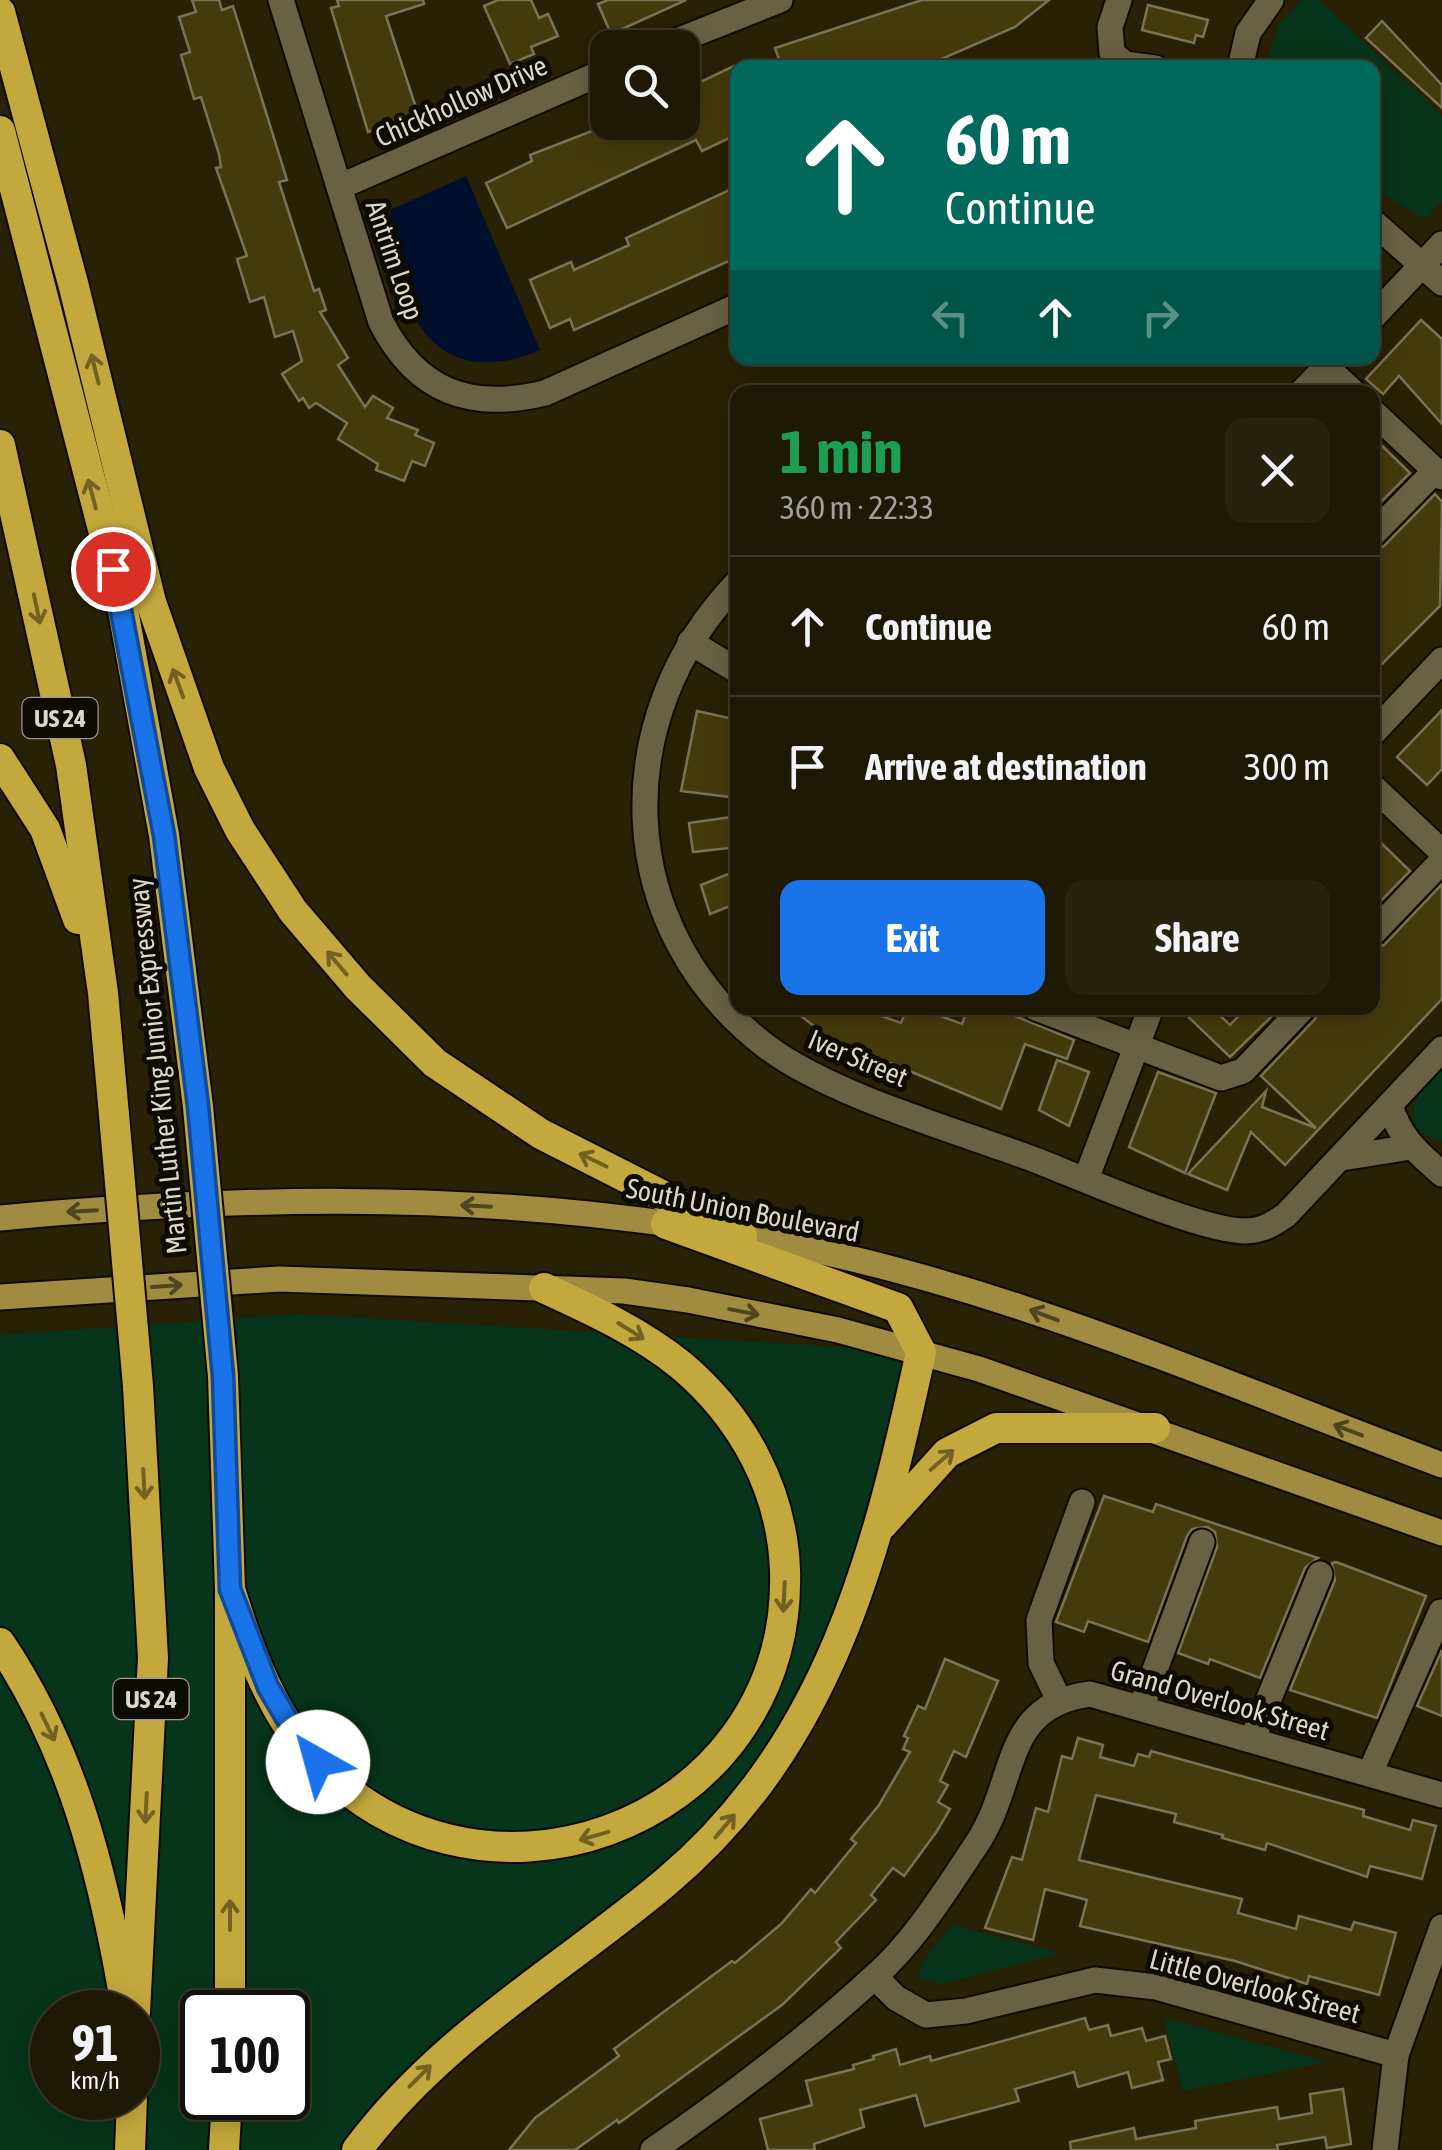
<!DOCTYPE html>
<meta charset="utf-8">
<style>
body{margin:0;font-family:"Asap Condensed",sans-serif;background:#26220e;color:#f1f3f6;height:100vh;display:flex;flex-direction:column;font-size:38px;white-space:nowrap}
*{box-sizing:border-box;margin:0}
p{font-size:32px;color:#a1a09a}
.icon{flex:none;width:55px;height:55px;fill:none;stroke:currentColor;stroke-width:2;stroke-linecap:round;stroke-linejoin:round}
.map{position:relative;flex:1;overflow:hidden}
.drawer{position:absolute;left:730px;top:385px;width:650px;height:630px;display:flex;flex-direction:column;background:#1e1904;border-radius:20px;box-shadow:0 5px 25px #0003,0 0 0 2px #3c3826}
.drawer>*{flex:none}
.guide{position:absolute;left:730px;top:60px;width:650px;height:305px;border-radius:20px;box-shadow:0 5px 25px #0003,0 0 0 2px #3c3826;background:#00695c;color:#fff;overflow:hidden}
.fabs{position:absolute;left:590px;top:30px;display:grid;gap:20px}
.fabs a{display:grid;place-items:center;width:110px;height:110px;border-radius:20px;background:#1e1904;box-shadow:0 5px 25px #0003,0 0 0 2px #3c3826;font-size:50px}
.speed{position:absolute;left:30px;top:1990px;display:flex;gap:20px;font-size:50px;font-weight:700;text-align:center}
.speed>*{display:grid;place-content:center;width:130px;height:130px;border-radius:50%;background:#1e1904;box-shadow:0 5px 25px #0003,0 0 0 2px #3c3826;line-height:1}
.speed small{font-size:25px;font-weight:400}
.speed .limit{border:5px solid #111;border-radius:15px;background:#fff;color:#111}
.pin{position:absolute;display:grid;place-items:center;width:85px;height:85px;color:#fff;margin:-42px;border:5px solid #fff;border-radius:50%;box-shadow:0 2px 10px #0007}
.me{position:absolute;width:110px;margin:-55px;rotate:322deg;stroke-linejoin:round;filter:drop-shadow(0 0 8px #0008)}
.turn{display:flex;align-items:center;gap:35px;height:210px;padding:0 50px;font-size:45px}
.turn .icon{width:130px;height:130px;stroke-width:2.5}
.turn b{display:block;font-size:70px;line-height:85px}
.lanes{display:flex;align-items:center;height:95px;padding:0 50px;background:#0003;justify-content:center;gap:50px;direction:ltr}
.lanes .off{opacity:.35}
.round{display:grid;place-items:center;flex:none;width:105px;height:105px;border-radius:20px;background:#26220e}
.overview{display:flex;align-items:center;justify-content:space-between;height:170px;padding:0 50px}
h1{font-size:60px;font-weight:700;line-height:75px;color:#1e9e55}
.button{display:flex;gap:20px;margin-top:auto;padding:20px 50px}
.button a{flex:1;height:115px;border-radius:20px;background:#1a73e8;color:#fff;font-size:40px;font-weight:700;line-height:115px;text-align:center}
.button a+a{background:#26220e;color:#f1f3f6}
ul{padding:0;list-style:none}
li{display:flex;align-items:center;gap:30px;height:140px;padding:0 50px;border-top:2px solid #3c3826}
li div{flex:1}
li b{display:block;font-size:38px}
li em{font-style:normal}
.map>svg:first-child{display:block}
</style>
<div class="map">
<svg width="1442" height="2150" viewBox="0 0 1442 2150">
<rect width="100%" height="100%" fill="#282105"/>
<g fill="#07351b" fill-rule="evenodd">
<path d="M1302,0H1319L1442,116V201L1425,219L1373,188L1372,68L1265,67L1279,24Z"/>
<path d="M1442,1063V1141C1390,1129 1420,1087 1442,1063Z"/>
<path d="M297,1314L921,1352L863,1582L773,1769L359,2150H0V1335ZM52,2012H138V2098H52ZM202,2012H288V2098H202Z"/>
<path d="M952,1925L1061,1953L941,1984L917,1978L924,1960Z"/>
<path d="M1164,2018L1328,2062L1183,2091Z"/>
</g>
<path fill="#00102c" d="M466,176L540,350C431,397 391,303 390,210Z"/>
<g fill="#453a0b" stroke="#7a7356" stroke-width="2.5">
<path d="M192,0H219L222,10L233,6L287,180L279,182L314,291L319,289L326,310L320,312L348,358L338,365L365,407L373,396L393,408L387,418L418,430L415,435L434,443L425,466L412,461L404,481L376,470L378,464L338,439L347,423L316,403L309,408L303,398L299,401L282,374L302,361L293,331L275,337L264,297L250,302L237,259L247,256L216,168L221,167L219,154L201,97L194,99L181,55L190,52L179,17L196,12Z"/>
<path d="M337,0H423L424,4L386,16L419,117L368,132L331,8L339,6Z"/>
<path d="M498,0H531L539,18L548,14L558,36L531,47L534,54L510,64L484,6Z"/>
<path d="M608,0H686L611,34L598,4Z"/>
<path d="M922,0H1049L1015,27L921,68H782L775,48Z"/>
<path d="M1148,5L1208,20L1203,37L1196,35L1194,43L1142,30Z"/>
<path d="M1382,21L1442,85V108L1366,38Z"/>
<path d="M738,64V134L702,151L696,140L507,228L486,183L532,161L530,155L615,122H682V97L697,91L694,85Z"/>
<path d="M738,186V257L574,330L570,319L550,328L530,280L571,262L574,270L629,245L626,238Z"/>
<path d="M1421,320L1442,339V424L1399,376L1383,394L1366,379Z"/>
<path d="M1372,436L1410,473L1372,511Z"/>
<path d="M1435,494L1442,502L1440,606L1372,674V551L1384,546Z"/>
<path d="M1442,710V769L1427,785L1397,757Z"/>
<path d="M697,711L738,720V798L681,791Z"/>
<path d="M738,816V847L693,852L689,823Z"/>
<path d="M1372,834L1410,871L1372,910Z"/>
<path d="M738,870V903L710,914L701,885Z"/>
<path d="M1442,884V999L1285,1165L1251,1132L1227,1190L1188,1174L1266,1091L1262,1107L1316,1128L1261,1076L1315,1019L1320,1008H1372V950L1384,945Z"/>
<path d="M791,1008H859L901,1023L907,1008H919L962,1024L968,1008H995L1074,1040L1067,1059L1025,1044L1001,1109L849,1046L846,1052L811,1035L815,1027Z"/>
<path d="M1179,1008H1212L1230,1025L1246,1008H1264L1272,1016L1230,1057Z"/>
<path d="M1057,1060L1089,1072L1069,1126L1039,1110Z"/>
<path d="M1158,1072L1216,1093L1185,1173L1129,1147Z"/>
<path d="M1104,1496L1153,1512L1156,1504L1318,1558L1305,1568L1260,1678L1210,1659L1208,1664L1178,1653L1217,1547L1215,1532L1207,1527L1192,1529L1187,1536L1148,1642L1088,1621L1084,1632L1056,1622Z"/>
<path d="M1336,1562L1426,1596L1377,1718L1290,1690L1335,1580L1332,1563Z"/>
<path d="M1442,1650V1716L1417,1706Z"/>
<path d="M945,1659L998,1681L966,1757L954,1751L940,1781L948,1785L938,1802L950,1809L937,1831L904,1876L893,1868L871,1895L876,1900L836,1942L841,1948L782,2005L619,2123L617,2120L575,2150H509L535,2118L619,2056L614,2049L732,1961L735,1963L781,1924L811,1889L815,1893L856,1843L851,1839L879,1805L910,1752L903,1749L908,1738L904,1736L918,1706L925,1709Z"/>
<path d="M1078,1738L1103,1745L1100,1757L1134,1766L1138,1754L1149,1757L1151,1751L1364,1810L1363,1816L1410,1830L1413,1820L1436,1826L1422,1879L1370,1866L1367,1877L1267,1843L1265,1850L1222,1838L1223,1835L1174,1822L1176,1814L1096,1795L1079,1860L1242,1899L1238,1913L1296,1929L1299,1916L1351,1930L1354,1922L1396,1933L1379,1995L1309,1976L1307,1984L1235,1961L1080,1926L1087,1900L1045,1889L1033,1940L985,1928L1012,1857L1022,1860L1036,1808L1048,1812L1062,1756L1072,1759Z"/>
<path d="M1085,2018L1089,2030L1108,2025L1111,2036L1142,2028L1146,2041L1165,2036L1171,2059L1158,2062L1163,2080L1132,2088L1128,2072L1078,2087L1074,2072L1015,2089L1019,2101L925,2126L916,2095L860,2110L864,2127L814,2144L815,2150H768L760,2119L812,2105L806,2081L854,2069L853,2065L874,2059L873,2056L896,2049L900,2065L930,2056L931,2061Z"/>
<path d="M1343,2089L1351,2144L1327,2148L1325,2137L1277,2145L1278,2150H1071L1070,2142L1134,2128L1136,2139L1196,2128L1195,2121L1277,2107L1279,2119L1312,2113L1310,2094Z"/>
</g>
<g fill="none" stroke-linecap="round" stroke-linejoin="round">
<defs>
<g id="minor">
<path d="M281,0L381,322C417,392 470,411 545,393L738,306"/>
<path d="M1119,0L1110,27L1112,53L1125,64L1155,68"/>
<path d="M659,48L780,0"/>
<path d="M1240,68L1248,33L1271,0"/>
<path d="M339,187L608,70"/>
<path d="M1372,221L1442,283"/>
<path d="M1372,318L1442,244"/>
<path d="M1326,367L1353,392"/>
<path d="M1302,392L1335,358"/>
<path d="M1372,411L1442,477"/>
<path d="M1372,535L1436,470"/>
<path d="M738,582C607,718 612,929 767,1047C832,1096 959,1131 1038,1161C1084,1179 1202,1231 1245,1231C1262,1231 1273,1224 1286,1215L1442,1049"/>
<path d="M690,642L738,671"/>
<path d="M1372,734L1442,660"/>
<path d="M1372,786L1442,852"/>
<path d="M1372,934L1442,861"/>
<path d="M1036,1008L1221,1078L1243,1071L1303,1008"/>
<path d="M1390,1105C1399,1137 1418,1153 1442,1174"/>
<path d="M1342,1158L1411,1147"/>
<path d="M1086,1179L1151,1008"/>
<path d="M1058,1698L1041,1663L1039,1620L1082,1502"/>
<path d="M1141,1708L1202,1542"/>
<path d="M1252,1740L1320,1574"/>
<path d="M1370,1773L1441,1612"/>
<path d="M875,1977L896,1998L926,2015L966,2011L1095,1980L1156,1987L1396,2055"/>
<path d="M653,2150C730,2097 805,2041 874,1977C915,1941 946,1890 976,1845C1019,1781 1000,1706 1090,1694L1442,1795"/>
<path d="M1385,2150L1396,2055L1442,1927"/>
</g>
<g id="major">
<path d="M0,1218C226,1197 458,1192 683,1226"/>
<path d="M723,1233C972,1271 1207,1377 1442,1465"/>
<path d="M0,1297L279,1279L624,1291L688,1300L838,1330L979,1369L1442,1533"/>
</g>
<g id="highway">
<path d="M0,12L74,287L151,602L209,768L240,830L293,911L358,987L435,1063L541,1134L742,1236"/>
<path d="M0,131L121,599L164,835L198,1107"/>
<path d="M0,445L71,765L103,993L114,1115"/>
<path d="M0,759L45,829L78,919"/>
<path d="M223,1376L230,1589V2012"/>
<path d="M882,1525L947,1453L996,1428H1155"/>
<path d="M230,1589C246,1642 268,1703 303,1746C466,1946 793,1829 785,1570C782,1490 743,1418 682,1366C640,1332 592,1310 544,1288"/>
<path d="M0,1643C72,1750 102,1869 124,1995"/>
<path d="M135,2012L153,1658L138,1386"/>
<path d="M130,2150L132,2098"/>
<path d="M224,2150L227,2098"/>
<path d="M357,2150C441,2037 560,1971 666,1882C830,1744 877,1554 921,1352L898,1308L666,1224"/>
</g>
</defs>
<use href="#minor" stroke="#110a00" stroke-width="29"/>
<use href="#major" stroke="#110a00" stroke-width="29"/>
<use href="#highway" stroke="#110a00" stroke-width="34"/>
<use href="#minor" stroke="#686144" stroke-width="25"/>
<use href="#major" stroke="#9f8c40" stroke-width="25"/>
<use href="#highway" stroke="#c3a83d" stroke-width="30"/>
<defs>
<g id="highway-bridge">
<path d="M198,1107L223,1376"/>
<path d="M114,1115L138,1386"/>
</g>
</defs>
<use href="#highway-bridge" stroke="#110a00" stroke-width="34" stroke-linecap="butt"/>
<use href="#highway-bridge" stroke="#c3a83d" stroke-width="30"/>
</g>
<defs><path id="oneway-shaft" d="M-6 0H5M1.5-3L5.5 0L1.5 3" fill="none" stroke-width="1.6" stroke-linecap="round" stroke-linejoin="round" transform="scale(2.5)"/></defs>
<g stroke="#726122">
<use href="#oneway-shaft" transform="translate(95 369) rotate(-104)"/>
<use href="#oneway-shaft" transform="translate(92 494) rotate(-105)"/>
<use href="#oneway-shaft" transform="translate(37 609) rotate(78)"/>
<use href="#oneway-shaft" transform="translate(178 683) rotate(-110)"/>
<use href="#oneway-shaft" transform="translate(337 963) rotate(-130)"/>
<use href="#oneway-shaft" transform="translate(593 1160) rotate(-154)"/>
<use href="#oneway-shaft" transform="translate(631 1331) rotate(32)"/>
<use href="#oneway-shaft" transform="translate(942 1460) rotate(-41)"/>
<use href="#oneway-shaft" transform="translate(144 1484) rotate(87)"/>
<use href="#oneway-shaft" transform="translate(784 1597) rotate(93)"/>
<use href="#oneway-shaft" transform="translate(48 1727) rotate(64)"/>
<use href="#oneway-shaft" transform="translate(146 1808) rotate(93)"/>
<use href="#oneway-shaft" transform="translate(725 1826) rotate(-50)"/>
<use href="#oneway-shaft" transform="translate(594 1836) rotate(164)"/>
<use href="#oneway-shaft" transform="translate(230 1915) rotate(-90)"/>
<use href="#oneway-shaft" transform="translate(420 2076) rotate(-45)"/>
</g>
<g stroke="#4f451e">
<use href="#oneway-shaft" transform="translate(476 1206) rotate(-177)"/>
<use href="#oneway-shaft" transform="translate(82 1211) rotate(177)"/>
<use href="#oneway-shaft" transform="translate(167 1286) rotate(-4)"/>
<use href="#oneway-shaft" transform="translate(744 1312) rotate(11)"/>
<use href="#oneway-shaft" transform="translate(1044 1315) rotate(-159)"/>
<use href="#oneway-shaft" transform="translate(1348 1430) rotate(-159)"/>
</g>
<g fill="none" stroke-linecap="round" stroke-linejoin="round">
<defs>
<path id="route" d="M113,569L164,835L198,1106L223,1376L230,1589L268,1687L303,1746L318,1762"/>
</defs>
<use href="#route" stroke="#114b97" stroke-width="25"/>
<use href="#route" stroke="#1a73e8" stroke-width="18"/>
</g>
<g text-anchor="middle" stroke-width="10" stroke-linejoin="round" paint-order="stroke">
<g fill="#0e0b02" stroke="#9e9a8d" stroke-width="2.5">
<rect x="22.5" y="698" width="75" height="40" rx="8"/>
<rect x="113.5" y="1679" width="75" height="40" rx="8"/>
</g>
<g font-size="25" font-weight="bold" fill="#dcd8c8">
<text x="60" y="727">US 24</text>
<text x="151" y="1708">US 24</text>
</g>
<g font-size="28" fill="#dcd8c8" stroke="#0e0b02">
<text transform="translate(461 101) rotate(-24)" y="10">Chickhollow Drive</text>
<text transform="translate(395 260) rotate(71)" y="10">Antrim Loop</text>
<text transform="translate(858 1058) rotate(23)" y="10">Iver Street</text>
<text transform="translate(157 1066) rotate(-96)" y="10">Martin Luther King Junior Expressway</text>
<text transform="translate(743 1210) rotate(11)" y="10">South Union Boulevard</text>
<text transform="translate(1220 1700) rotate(16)" y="10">Grand Overlook Street</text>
<text transform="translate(1255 1986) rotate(15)" y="10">Little Overlook Street</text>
</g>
</g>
</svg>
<div class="fabs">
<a><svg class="icon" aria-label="search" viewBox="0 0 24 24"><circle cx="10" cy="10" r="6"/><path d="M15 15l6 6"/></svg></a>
</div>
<div class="speed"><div>91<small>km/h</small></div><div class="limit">100</div></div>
<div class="pin" style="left:113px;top:569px;background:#d93025"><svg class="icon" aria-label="arrive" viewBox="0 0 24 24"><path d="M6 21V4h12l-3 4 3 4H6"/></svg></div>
<svg class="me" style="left:318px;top:1762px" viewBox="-20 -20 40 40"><circle r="19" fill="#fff"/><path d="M0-13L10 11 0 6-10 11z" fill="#1a73e8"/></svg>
<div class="guide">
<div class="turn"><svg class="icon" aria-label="ahead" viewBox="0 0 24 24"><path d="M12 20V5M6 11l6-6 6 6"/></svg><div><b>60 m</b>Continue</div></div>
<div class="lanes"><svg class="icon off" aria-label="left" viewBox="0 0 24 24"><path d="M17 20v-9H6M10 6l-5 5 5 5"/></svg><svg class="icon" aria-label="ahead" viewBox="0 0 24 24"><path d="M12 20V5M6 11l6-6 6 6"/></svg><svg class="icon off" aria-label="right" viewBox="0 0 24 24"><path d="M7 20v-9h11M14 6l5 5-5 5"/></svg></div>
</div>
<section class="drawer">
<div class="overview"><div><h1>1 min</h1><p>360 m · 22:33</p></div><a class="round"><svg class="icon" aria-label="close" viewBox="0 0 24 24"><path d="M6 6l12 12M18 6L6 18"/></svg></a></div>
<ul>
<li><svg class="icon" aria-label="ahead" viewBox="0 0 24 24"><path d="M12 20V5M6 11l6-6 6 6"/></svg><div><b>Continue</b></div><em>60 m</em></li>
<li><svg class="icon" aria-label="arrive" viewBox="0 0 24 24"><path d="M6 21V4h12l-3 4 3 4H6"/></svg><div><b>Arrive at destination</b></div><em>300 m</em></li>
</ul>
<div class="button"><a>Exit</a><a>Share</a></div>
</section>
</div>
